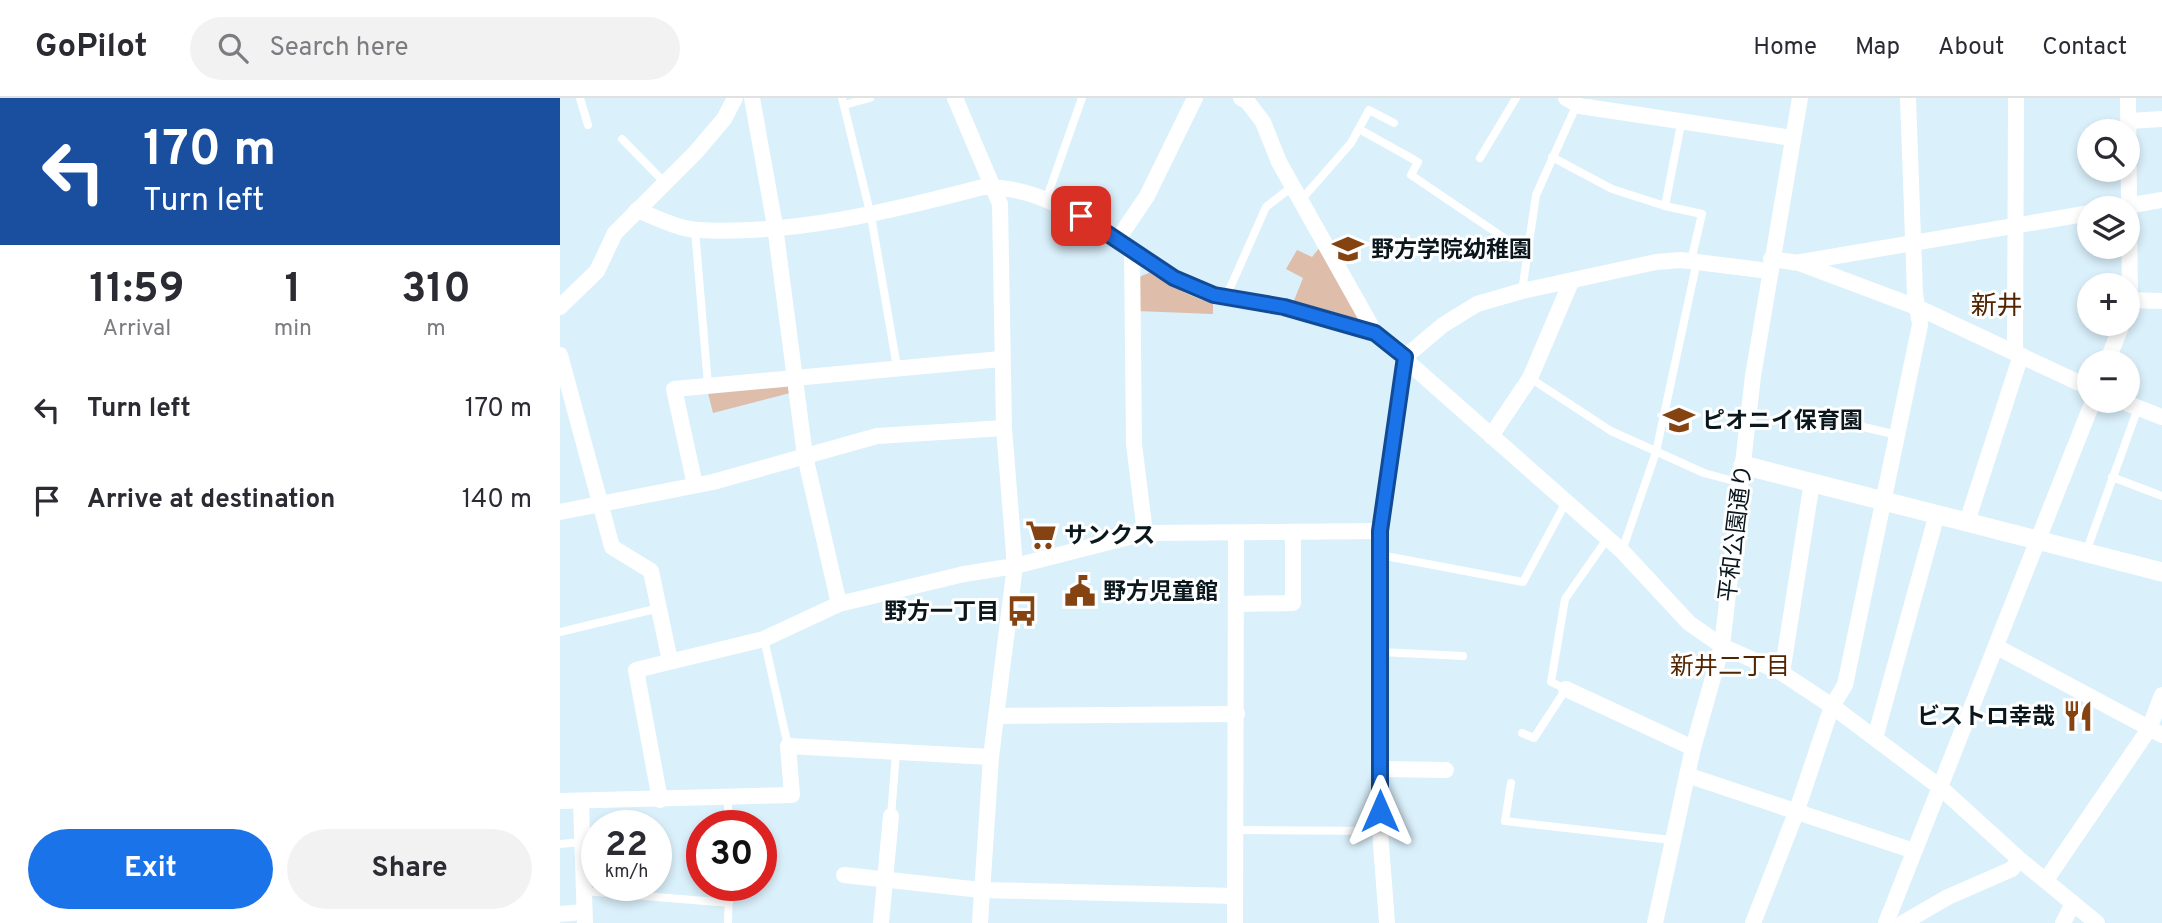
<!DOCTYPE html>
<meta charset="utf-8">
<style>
body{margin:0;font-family:Overpass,"Noto Sans JP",sans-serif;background:#f2f2f3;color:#2b2b33;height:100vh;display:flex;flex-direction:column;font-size:26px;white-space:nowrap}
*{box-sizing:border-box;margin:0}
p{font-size:23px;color:#7c7c81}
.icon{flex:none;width:38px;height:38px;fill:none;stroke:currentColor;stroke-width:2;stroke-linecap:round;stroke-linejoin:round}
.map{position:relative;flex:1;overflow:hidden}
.panel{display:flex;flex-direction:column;background:#fff;width:560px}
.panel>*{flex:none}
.guide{background:#1a4fa0;color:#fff;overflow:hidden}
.buttons{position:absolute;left:1517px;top:21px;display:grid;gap:14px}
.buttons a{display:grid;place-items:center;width:63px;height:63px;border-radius:50%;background:#fff;box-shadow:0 4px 10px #0003;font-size:35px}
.speed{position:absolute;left:21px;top:712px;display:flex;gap:14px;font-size:35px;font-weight:700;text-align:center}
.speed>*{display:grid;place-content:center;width:91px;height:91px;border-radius:50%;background:#fff;box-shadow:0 4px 10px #0003;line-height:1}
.speed small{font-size:18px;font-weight:400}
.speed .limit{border:10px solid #d22;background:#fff;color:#111}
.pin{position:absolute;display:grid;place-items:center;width:60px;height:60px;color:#fff;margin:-30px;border-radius:14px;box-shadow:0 4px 10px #0006}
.me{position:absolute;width:77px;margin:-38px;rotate:0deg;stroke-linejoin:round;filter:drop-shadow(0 0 5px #0008)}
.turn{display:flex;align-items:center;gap:24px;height:147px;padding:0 28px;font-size:32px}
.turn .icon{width:91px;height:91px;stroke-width:2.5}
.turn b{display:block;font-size:49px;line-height:60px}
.eta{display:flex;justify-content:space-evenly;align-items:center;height:119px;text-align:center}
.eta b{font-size:42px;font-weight:700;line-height:49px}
.button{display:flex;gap:14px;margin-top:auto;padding:14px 28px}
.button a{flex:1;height:80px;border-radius:42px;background:#1a73e8;color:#fff;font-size:28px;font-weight:700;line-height:80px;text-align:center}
.button a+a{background:#f2f2f3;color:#2b2b33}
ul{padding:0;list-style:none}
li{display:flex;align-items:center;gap:21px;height:91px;padding:0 28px}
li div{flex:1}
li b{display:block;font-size:26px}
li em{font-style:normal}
header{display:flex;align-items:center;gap:42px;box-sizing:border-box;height:98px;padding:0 35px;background:#fff;border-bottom:2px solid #e1e1e2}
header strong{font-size:33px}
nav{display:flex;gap:38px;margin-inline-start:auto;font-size:24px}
.search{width:490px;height:63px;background:#f2f2f3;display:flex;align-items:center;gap:18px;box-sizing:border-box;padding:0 24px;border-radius:38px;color:#7c7c81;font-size:26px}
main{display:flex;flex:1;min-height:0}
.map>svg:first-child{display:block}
</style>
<header>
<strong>GoPilot</strong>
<div class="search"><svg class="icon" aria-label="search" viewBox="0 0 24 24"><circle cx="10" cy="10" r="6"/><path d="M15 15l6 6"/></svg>Search here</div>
<nav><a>Home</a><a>Map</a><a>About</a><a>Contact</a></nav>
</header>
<main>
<section class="panel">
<div class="guide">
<div class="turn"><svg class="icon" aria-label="left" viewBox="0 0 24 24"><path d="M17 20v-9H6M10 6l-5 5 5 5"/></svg><div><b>170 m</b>Turn left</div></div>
</div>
<div class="eta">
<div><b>11:59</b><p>Arrival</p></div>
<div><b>1</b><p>min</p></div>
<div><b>310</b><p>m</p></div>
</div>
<ul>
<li><svg class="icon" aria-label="left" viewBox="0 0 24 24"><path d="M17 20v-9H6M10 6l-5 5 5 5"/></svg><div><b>Turn left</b></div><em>170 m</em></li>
<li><svg class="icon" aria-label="arrive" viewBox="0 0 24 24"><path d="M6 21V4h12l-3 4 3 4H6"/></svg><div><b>Arrive at destination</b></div><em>140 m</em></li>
</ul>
<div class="button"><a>Exit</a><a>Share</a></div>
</section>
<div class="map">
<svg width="1602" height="825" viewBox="0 0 1602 825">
<rect width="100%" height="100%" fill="#daf0fb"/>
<g fill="#debdaa">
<path d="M761,148L803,220L798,225L733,205L743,180L726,171L737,152L752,159Z"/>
<path d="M593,173L610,187L653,204V216L577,213V180Z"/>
<path d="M233,281L234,294L153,315L147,291Z"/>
</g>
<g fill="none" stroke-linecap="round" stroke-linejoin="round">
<g stroke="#fff" stroke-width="8">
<path d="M20,0L28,27"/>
<path d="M282,0L311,118L337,269"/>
<path d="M284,7L310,0"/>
<path d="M1121,26L1105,108L1142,116L1131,163"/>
<path d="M799,31L858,64L851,77L959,150L967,152"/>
<path d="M62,41L105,85"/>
<path d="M992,59L1052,91L1105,108"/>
<path d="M920,60L956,0"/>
<path d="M486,102L522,0"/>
<path d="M741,102L791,45L809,12L834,25"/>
<path d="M135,132L148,287"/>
<path d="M962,193L976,97L1017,6"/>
<path d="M666,199L706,109L733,88"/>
<path d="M970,280L1051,333L1144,375L1181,385"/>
<path d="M1274,322L1337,337"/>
<path d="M1552,379L1602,398"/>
<path d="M1062,453L1096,354L1137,163"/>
<path d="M1526,454L1578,310"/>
<path d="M820,457L963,484L1006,404"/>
<path d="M0,534L99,510"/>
<path d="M204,541L228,648"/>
<path d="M820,554L903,558"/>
<path d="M962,635L974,640L1006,591L991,584L1005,501L1047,441"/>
<path d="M951,685L945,723L1111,742"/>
<path d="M168,699V728"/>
<path d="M331,718L336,655"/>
<path d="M676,732L820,733"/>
<path d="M0,746L22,744"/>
<path d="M24,793L169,805"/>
<path d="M168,825L169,788"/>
</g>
<g stroke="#fff" stroke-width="16">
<path d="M192,0L215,128L245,358L279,506"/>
<path d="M395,0L440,106L444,330L455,468L431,659L420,825"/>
<path d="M681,0L687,3L703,24L719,64L815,235L1062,453L1129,525L1162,548L1222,575L1272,608L1381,690L1459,761L1537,825"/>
<path d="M1006,0L1020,8L1232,40"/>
<path d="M1569,23L1602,21"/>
<path d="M1555,110L1602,102"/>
<path d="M77,112C95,119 118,131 138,132C235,137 331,113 423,89C516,88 572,172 653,197C675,203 699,204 722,209C753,215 784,226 815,235"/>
<path d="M558,141L587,98L635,0"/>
<path d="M572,151L574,346L585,435"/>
<path d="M1211,161L1239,165L1359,210L1530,290"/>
<path d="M1241,164L1530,115"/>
<path d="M1570,202L1602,203"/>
<path d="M1568,208L1570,202L1568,0"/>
<path d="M0,209L37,173L55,135L135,55L164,21L175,0"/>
<path d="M1455,254L1456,0"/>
<path d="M0,257L52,449L91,473L110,563"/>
<path d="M1547,264L1562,226"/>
<path d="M1561,303L1602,319"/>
<path d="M931,338L970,280L1011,184"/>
<path d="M135,387L114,291L441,261"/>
<path d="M0,414L153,384L317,338L444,330"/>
<path d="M1407,424L1461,257"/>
<path d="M676,506L733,505V434"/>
<path d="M1437,549L1602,637"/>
<path d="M1222,575L1252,384"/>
<path d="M1006,591L1133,650"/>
<path d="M437,618L677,616"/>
<path d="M1315,640L1377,416"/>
<path d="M820,671L886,672"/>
<path d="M1127,677L1354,753"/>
<path d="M100,702L76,572L204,541L279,506L404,476L455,468L585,435L820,433"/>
<path d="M0,703L232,697L228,648L431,659"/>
<path d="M21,705L25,825"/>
<path d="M284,777L421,792L675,798"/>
<path d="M1486,782L1589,631L1602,597"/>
<path d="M0,816L24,814"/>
<path d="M321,825L331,718"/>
<path d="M675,825L676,435"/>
<path d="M827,825L820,733V433L845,259L883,227L917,206L962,193L1096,164L1121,162L1209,173"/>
<path d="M1095,825L1133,650L1162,548L1193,278L1240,0"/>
<path d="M1193,825L1236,715L1272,608L1285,587L1360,227L1355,196L1348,0"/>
<path d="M1326,825L1533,303"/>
<path d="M1343,825L1388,799L1452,771L1459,761"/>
<path d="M1503,825L1513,805"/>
</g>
<path stroke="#fff" stroke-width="19" d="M1183,367L1602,474"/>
</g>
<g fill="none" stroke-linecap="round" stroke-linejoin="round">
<defs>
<path id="route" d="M521,118L614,180L654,197L724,209L815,235L845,259L820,433V713"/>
</defs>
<use href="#route" stroke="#114b97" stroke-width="18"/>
<use href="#route" stroke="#1a73e8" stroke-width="12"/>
</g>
<defs>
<symbol id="school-bare" viewBox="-9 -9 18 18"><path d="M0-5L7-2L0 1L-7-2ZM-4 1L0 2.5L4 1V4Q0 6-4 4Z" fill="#854312" stroke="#fff" stroke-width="2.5" paint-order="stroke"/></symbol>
<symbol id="supermarket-bare" viewBox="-9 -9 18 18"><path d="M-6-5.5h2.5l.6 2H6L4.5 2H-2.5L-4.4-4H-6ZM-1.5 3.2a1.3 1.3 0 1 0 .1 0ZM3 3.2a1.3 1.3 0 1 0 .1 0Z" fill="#854312" stroke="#fff" stroke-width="2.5" paint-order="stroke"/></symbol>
<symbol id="civic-bare" viewBox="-9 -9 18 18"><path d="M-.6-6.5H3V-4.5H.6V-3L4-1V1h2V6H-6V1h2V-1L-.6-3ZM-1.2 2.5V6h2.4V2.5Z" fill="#854312" stroke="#fff" stroke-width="2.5" paint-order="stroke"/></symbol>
<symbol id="bus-bare" viewBox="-9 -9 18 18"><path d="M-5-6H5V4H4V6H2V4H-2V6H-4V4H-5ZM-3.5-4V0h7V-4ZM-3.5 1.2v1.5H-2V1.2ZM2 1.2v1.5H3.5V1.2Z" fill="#854312" stroke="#fff" stroke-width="2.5" paint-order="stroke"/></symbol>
<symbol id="restaurant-bare" viewBox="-9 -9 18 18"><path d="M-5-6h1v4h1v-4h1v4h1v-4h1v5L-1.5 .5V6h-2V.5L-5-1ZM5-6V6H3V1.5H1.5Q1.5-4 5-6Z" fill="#854312" stroke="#fff" stroke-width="2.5" paint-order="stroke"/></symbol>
</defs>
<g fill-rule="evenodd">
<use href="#school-bare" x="766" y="129" width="44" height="44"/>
<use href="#school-bare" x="1097" y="300" width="44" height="44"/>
<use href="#supermarket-bare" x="459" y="415" width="44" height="44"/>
<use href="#civic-bare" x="498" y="471" width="44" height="44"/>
<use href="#bus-bare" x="440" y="491" width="44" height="44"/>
<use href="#restaurant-bare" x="1496" y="596" width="44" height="44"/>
</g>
<g text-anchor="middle" stroke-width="6" stroke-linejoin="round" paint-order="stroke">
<g font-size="23" font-weight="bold" fill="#0a181e" stroke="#fff" text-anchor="start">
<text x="811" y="159">野方学院幼稚園</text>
<text x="1142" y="330">ピオニイ保育園</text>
<text x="504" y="445">サンクス</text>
<text x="543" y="501">野方児童館</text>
<text x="439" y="521" text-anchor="end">野方一丁目</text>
<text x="1495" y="626" text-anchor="end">ビストロ幸哉</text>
</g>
<g font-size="23" fill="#0a181e" stroke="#fff">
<text transform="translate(1175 435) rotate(-83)" y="8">平和公園通り</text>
</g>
<g font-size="24" fill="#512402" stroke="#fff">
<text x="1170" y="576">新井二丁目</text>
</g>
<g font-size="26" fill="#512402" stroke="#fff">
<text x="1437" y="216">新井</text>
</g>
</g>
</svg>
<div class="buttons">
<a><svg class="icon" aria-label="search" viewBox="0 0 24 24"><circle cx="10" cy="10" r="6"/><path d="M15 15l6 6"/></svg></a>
<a><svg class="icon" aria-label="layers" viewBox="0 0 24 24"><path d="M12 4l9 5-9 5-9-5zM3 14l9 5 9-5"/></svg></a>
<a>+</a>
<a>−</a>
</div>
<div class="speed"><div>22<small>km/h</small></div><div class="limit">30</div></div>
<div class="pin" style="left:521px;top:118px;background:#d93025"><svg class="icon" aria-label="arrive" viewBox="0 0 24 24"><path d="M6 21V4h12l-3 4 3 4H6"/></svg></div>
<svg class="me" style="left:820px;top:713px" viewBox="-20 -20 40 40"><path d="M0-17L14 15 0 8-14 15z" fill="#1a73e8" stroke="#fff" stroke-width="4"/></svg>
</div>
</main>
